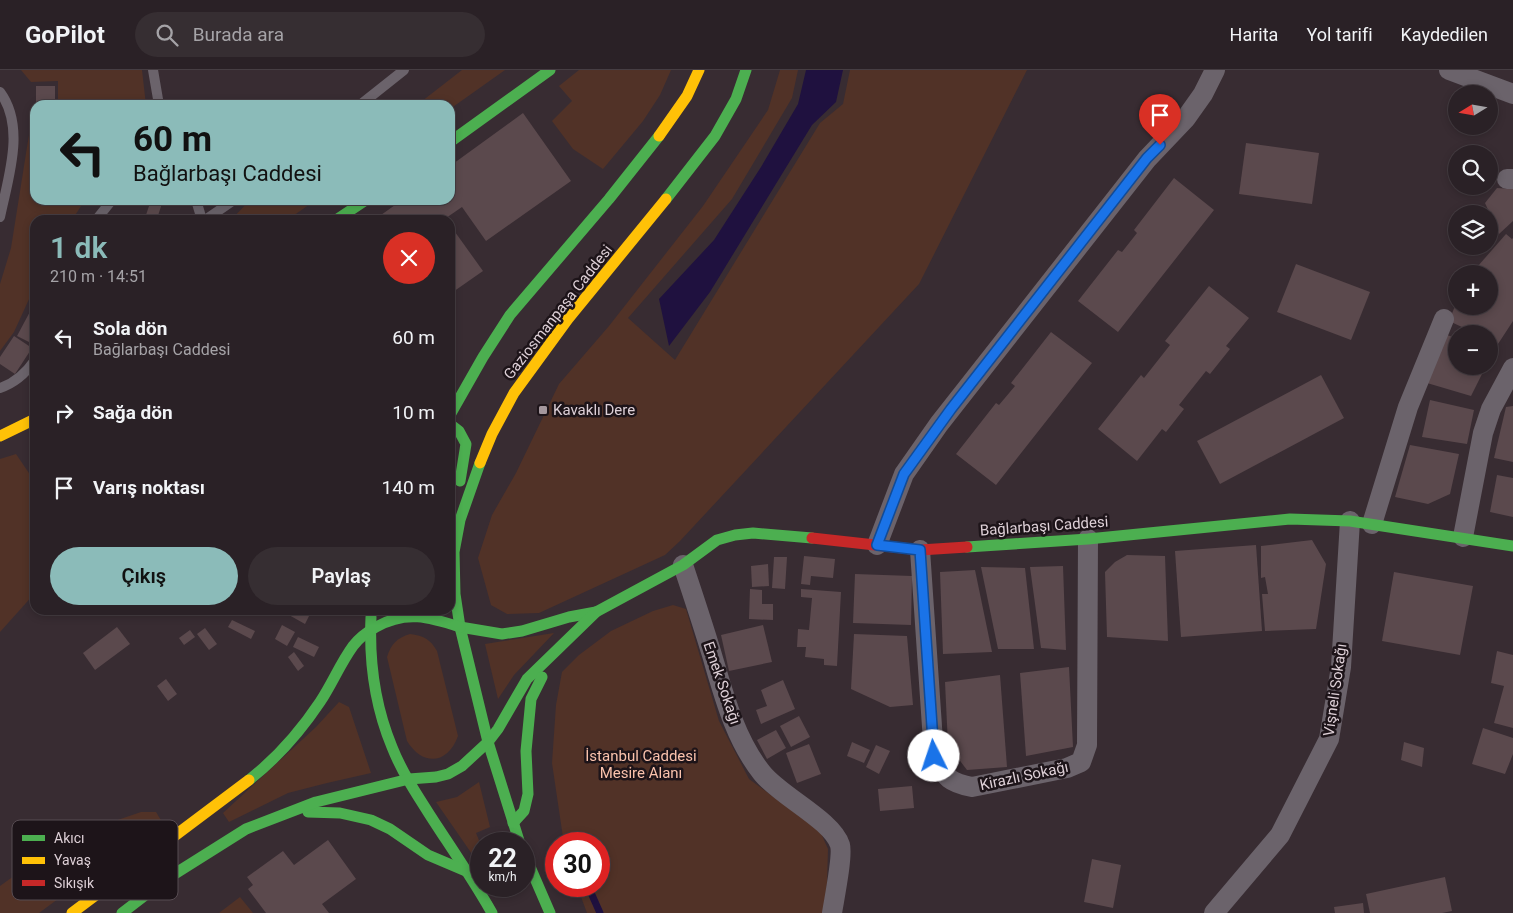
<!DOCTYPE html>
<html lang="tr">
<meta charset="utf-8">
<style>
body{margin:0;font-family:Roboto,sans-serif;background:#362e32;color:#f1f3f6;height:100vh;display:flex;flex-direction:column;font-size:19px;white-space:nowrap}
*{box-sizing:border-box;margin:0}
p{font-size:16px;color:#a5a3a7}
.icon{flex:none;width:28px;height:28px;fill:none;stroke:currentColor;stroke-width:2;stroke-linecap:round;stroke-linejoin:round}
.map{position:relative;flex:1;overflow:hidden}
.details{position:absolute;left:30px;top:145px;width:425px;height:400px;display:flex;flex-direction:column;background:#2a2126;border-radius:15px;box-shadow:0 2px 8px #0003,0 0 0 1px #463e43}
.details>*{flex:none}
.guide{position:absolute;left:30px;top:30px;width:425px;height:105px;border-radius:15px;box-shadow:0 2px 8px #0003,0 0 0 1px #463e43;background:#8bbbb9;color:#111;overflow:hidden}
.needle{width:32px;rotate:259deg}
.buttons{position:absolute;left:1448px;top:15px;display:grid;gap:10px}
.buttons a{display:grid;place-items:center;width:50px;height:50px;border-radius:50%;background:#2a2126;box-shadow:0 2px 8px #0003,0 0 0 1px #463e43;font-size:25px}
.speed{position:absolute;left:470px;top:762px;display:flex;gap:10px;font-size:25px;font-weight:700;text-align:center}
.speed>*{display:grid;place-content:center;width:65px;height:65px;border-radius:50%;background:#2a2126;box-shadow:0 2px 8px #0003,0 0 0 1px #463e43;line-height:1}
.speed small{font-size:12px;font-weight:400}
.speed .limit{border:8px solid #d22;background:#fff;color:#111}
.pin{position:absolute;display:grid;place-items:center;width:42px;height:42px;color:#fff;margin:-51px -21px;border-radius:50% 50% 50% 0;rotate:-45deg;box-shadow:0 0 5px #0007}
.pin .icon{rotate:45deg}
.me{position:absolute;width:55px;margin:-28px;rotate:356deg;stroke-linejoin:round;filter:drop-shadow(0 0 4px #0008)}
.turn{display:flex;align-items:center;gap:18px;height:105px;padding:0 20px;font-size:22px}
.turn .icon{width:65px;height:65px;stroke-width:2.5}
.turn b{display:block;font-size:35px;line-height:42px}
.round{display:grid;place-items:center;flex:none;width:52px;height:52px;border-radius:26px;background:#362e32}
.headline{display:flex;align-items:center;justify-content:space-between;height:85px;padding:0 20px}
h1{font-size:30px;font-weight:600;line-height:38px;color:#8bbbb9}
.button{display:flex;gap:10px;margin-top:auto;padding:10px 20px}
.button a{flex:1;height:58px;border-radius:30px;background:#8bbbb9;color:#111;font-size:20px;font-weight:600;line-height:58px;text-align:center}
.button a+a{background:#362e32;color:#f1f3f6}
ul{padding:0;list-style:none}
li{display:flex;align-items:center;gap:15px;height:75px;padding:0 20px}
li div{flex:1}
li b{display:block;font-size:19px}
li em{font-style:normal}
header{display:flex;align-items:center;gap:30px;box-sizing:border-box;height:70px;padding:0 25px;background:#2a2126;border-bottom:1px solid #463e43}
header strong{font-size:24px}
nav{display:flex;gap:28px;margin-inline-start:auto;font-size:18px}
.search{width:350px;height:45px;background:#362e32;display:flex;align-items:center;gap:12px;box-sizing:border-box;padding:0 18px;border-radius:28px;color:#a5a3a7;font-size:19px}
.map>svg:first-child{display:block}
</style>
<header>
<strong>GoPilot</strong>
<div class="search"><svg class="icon" aria-label="search" viewBox="0 0 24 24"><circle cx="10" cy="10" r="6"/><path d="M15 15l6 6"/></svg>Burada ara</div>
<nav><a>Harita</a><a>Yol tarifi</a><a>Kaydedilen</a></nav>
</header>
<div class="map">
<svg width="1513" height="843" viewBox="0 0 1513 843">
<rect width="100%" height="100%" fill="#382c32"/>
<g fill="#513227">
<path d="M21,0H142L146,35H58V11L31,12Z"/>
<path d="M462,0H505L450,39V35H417Z"/>
<path d="M579,0H671L660,25L643,51L603,99L573,79L552,51L572,31L559,16Z"/>
<path d="M780,0H798L792,28L732,129L628,248L675,290L820,53L843,34L850,0H1027L919,214L680,471L665,485L539,543L507,544L491,535L478,488L492,445L516,403L559,314L609,256L703,136L768,40Z"/>
<path d="M35,51V130H92L83,133L72,150H35V216L14,262L0,281V214L11,178L31,52Z"/>
<path d="M250,130H274L280,132L282,130H316L287,150H231Z"/>
<path d="M16,384L35,412V523L0,562V389Z"/>
<path d="M673,535L686,539L719,651L749,709L820,761L828,779L827,813L823,843H587L577,816H599V774H564L552,693L556,635L562,602L579,585L611,561L653,541Z"/>
<path d="M554,563L514,605L498,629L485,574Z"/>
<path d="M410,564C424,566 430,569 437,581L458,666C448,694 423,697 407,671L387,587C391,574 397,568 410,564Z"/>
<path d="M339,632L349,637L371,703L327,713L288,723L229,752L223,743L316,657Z"/>
<path d="M479,712L490,757L476,763L481,775V797L436,732L457,727Z"/>
<path d="M141,742H156L162,752L39,843H0V816L68,767Z"/>
<path d="M240,827L253,843H219Z"/>
</g>
<path fill="#1f113f" d="M806,0H843L836,32L812,55L710,222L669,276L659,229L714,170L761,97L798,34Z"/>
<g fill="none" stroke-linecap="round" stroke-linejoin="round">
<path stroke="#1f113f" stroke-width="7" d="M588,816L600,843"/>
</g>
<g fill="#5b494d">
<rect x="36" y="16" width="19" height="19"/>
<path d="M523,43L571,111L486,171L462,137L446,148L447,150H374L402,130H450V96Z"/>
<path d="M1246,73L1319,83L1312,134L1239,124Z"/>
<path d="M1174,108L1214,140L1118,262L1078,231L1118,180L1122,182L1137,163L1134,160Z"/>
<path d="M1497,118L1513,119V151L1499,164L1485,133Z"/>
<path d="M151,130H163L157,149L146,145Z"/>
<path d="M450,155L483,201L450,224Z"/>
<path d="M1506,164L1512,169L1513,168V251L1498,274L1489,270V264H1477L1449,251L1455,236H1489V204H1471Z"/>
<path d="M1296,194L1370,222L1351,270L1277,242Z"/>
<path d="M1209,216L1249,248L1226,276L1230,279L1210,304L1206,301L1179,335L1184,339L1166,362L1162,359L1137,391L1098,359L1141,305L1144,308L1170,275L1165,271Z"/>
<path d="M33,236L35,237V275L17,266Z"/>
<path d="M1051,262L1092,293L996,415L956,384L996,333L999,335L1015,316L1011,313Z"/>
<path d="M1447,265L1456,268V296H1486L1471,326L1427,313Z"/>
<path d="M14,266L32,278L15,304L0,294V287Z"/>
<path d="M1321,305L1344,348L1220,414L1197,371Z"/>
<path d="M1430,330L1474,340L1467,374L1422,367Z"/>
<path d="M1513,336V392L1494,388L1506,337Z"/>
<path d="M1410,375L1459,384L1450,424L1428,434L1395,427Z"/>
<path d="M1497,405L1513,408V447L1490,442Z"/>
<path d="M1312,470L1326,494L1316,559L1265,561L1262,524H1268L1265,507L1261,508V476Z"/>
<path d="M1256,475L1262,561L1181,567L1175,481Z"/>
<path d="M1127,485L1165,486L1168,571L1107,567L1105,502L1115,492Z"/>
<path d="M804,486L835,489L833,508L811,506L810,515L801,514Z"/>
<path d="M774,487H787L785,519L772,518Z"/>
<path d="M768,494L769,516L752,517L751,496Z"/>
<path d="M1063,496L1066,580L1041,578L1030,497Z"/>
<path d="M981,497L1025,498L1034,579H998Z"/>
<path d="M975,500L992,582L943,584L940,502Z"/>
<path d="M1394,502L1473,516L1460,585L1382,571Z"/>
<path d="M855,504L912,506L911,555L853,553Z"/>
<path d="M750,519L762,520V534H773V550L749,549Z"/>
<path d="M801,519L841,522L837,596L824,595V589L805,587L806,577H797L798,559L809,560L812,528L801,527Z"/>
<path d="M280,540H312L305,554Z"/>
<path d="M232,550L255,561L251,569L228,557Z"/>
<path d="M282,555L295,562L287,576L275,569Z"/>
<path d="M763,555L772,592L729,601L721,565Z"/>
<path d="M117,557L130,574L95,600L83,583Z"/>
<path d="M205,558L217,574L209,580L197,564Z"/>
<path d="M190,560L195,567L184,575L179,568Z"/>
<path d="M854,564L907,566L913,635L890,637L851,619Z"/>
<path d="M298,567L319,577L314,587L293,577Z"/>
<path d="M1497,581L1513,585V658L1494,653L1504,616L1491,613Z"/>
<path d="M294,582L304,596L298,601L288,587Z"/>
<path d="M1069,597L1073,677L1026,686L1020,603Z"/>
<path d="M1000,605L1007,697L967,700L948,675L945,612Z"/>
<path d="M166,609L177,624L168,631L157,616Z"/>
<path d="M783,610L795,639L761,654L756,640L767,636L761,620Z"/>
<path d="M799,646L810,667L791,677L780,656Z"/>
<path d="M1483,658L1513,668V684L1505,704L1472,694Z"/>
<path d="M776,660L786,678L767,689L757,670Z"/>
<path d="M852,672L870,680L864,693L847,686Z"/>
<path d="M1404,672L1424,678L1422,697L1401,690Z"/>
<path d="M809,674L821,704L797,713L786,683Z"/>
<path d="M876,675L890,681L879,704L866,697Z"/>
<path d="M912,716L914,738L880,741L878,719Z"/>
<path d="M328,770L356,809L322,834L329,843H266L248,819L253,815L247,807L283,781L294,795Z"/>
<path d="M1092,789L1121,795L1113,838L1084,832Z"/>
<path d="M1445,807L1452,841L1442,843H1370L1366,824Z"/>
<path d="M1363,833L1364,843H1335L1334,837Z"/>
</g>
<g fill="none" stroke-linecap="round" stroke-linejoin="round">
<g stroke="#6b636b" stroke-width="10">
<path d="M153,0L159,35"/>
<path d="M0,22C26,57 8,108 0,147"/>
<path d="M360,35L404,0"/>
<path d="M196,130L202,150"/>
<path d="M96,150L112,130"/>
<path d="M205,150L234,130"/>
<path d="M0,318C15,313 26,303 35,290"/>
</g>
<g stroke="#6b636b" stroke-width="20">
<path d="M1449,0L1513,24"/>
<path d="M1507,109H1513"/>
<path d="M1372,454L1408,337L1444,249"/>
<path d="M1463,467L1483,363L1491,339L1513,298"/>
<path d="M877,475L904,404L939,354L1147,89L1186,48L1203,24L1215,0"/>
<path d="M920,480L934,686C946,707 947,712 972,717L1067,698L1081,692L1087,675L1088,469"/>
<path d="M683,495C693,525 703,555 712,585C724,626 735,669 762,703C780,726 832,750 840,775C843,786 834,830 832,843"/>
<path d="M1214,843L1280,765L1329,669L1341,597L1350,451"/>
</g>
<g stroke="#4caf50" stroke-width="11">
<path d="M450,72L550,0"/>
<path d="M666,129L715,66L736,29L746,0"/>
<path d="M336,150L366,130"/>
<path d="M450,345L483,287L510,245L609,129L659,66"/>
<path d="M450,354L459,361L466,374L460,411"/>
<path d="M480,393L460,450L454,482L455,524L460,557L488,672L520,774"/>
<path d="M967,477L1088,469L1290,449L1350,451L1513,476"/>
<path d="M371,547C369,591 375,636 392,677C403,705 421,731 437,756C456,785 475,813 492,843"/>
<path d="M460,557L502,564L522,561L569,547L596,542"/>
<path d="M488,672L498,659L527,609L596,542L683,495L717,470L735,465L753,463L812,468"/>
<path d="M249,710C277,688 300,662 320,632C332,614 340,594 353,576C359,568 367,562 376,557C406,540 429,547 460,557"/>
<path d="M308,742L340,743L371,750L390,759L428,785L468,802"/>
<path d="M513,753L524,741L528,724L526,681L531,629L542,607"/>
<path d="M524,783L550,843"/>
<path d="M122,843L165,810L246,759L316,732L409,709L436,707L448,704L462,696L488,672"/>
</g>
<g stroke="#ffc107" stroke-width="11">
<path d="M659,66L687,26L699,0"/>
<path d="M0,366L35,349"/>
<path d="M480,393L492,364L514,323L568,249L666,129"/>
<path d="M72,843L249,710"/>
</g>
<path stroke="#c62828" stroke-width="11" d="M812,468L920,480L967,477"/>
</g>
<g fill="none" stroke-linecap="round" stroke-linejoin="round">
<defs>
<path id="route" d="M934,686L920,480L877,475L904,404L951,339L1147,88L1160,75"/>
</defs>
<use href="#route" stroke="#114b97" stroke-width="12"/>
<use href="#route" stroke="#1a73e8" stroke-width="9"/>
</g>
<rect fill="#a4979d" stroke="#1d1419" stroke-width="2" x="538" y="335" width="10" height="10" rx="2.5"/>
<g text-anchor="middle" stroke-width="5" stroke-linejoin="round" paint-order="stroke">
<g font-size="15" fill="#ded0d7" stroke="#1d1419">
<text transform="translate(558 242) rotate(-52)" y="5">Gaziosmanpaşa Caddesi</text>
<text transform="translate(1044 456) rotate(-4)" y="5">Bağlarbaşı Caddesi</text>
<text transform="translate(722 613) rotate(71)" y="5">Emek Sokağı</text>
<text transform="translate(1335 620) rotate(-82)" y="5">Vişneli Sokağı</text>
<text transform="translate(1024 706) rotate(-12)" y="5">Kirazlı Sokağı</text>
</g>
<g font-size="15" fill="#ded0d7" stroke="#1d1419" text-anchor="start">
<text x="553" y="345">Kavaklı Dere</text>
</g>
<g font-size="15" fill="#fac2ac" stroke="#1d1419">
<text x="641" y="691">İstanbul Caddesi<tspan x="641" dy="17">Mesire Alanı</tspan></text>
</g>
</g>
<rect x="12" y="750" width="166" height="80" rx="8" fill="#1d1419" stroke="#574c52" stroke-width="1"/>
<rect x="22" y="765" width="23" height="6" fill="#4caf50"/>
<rect x="22" y="787" width="23" height="7" fill="#ffc107"/>
<rect x="22" y="810" width="23" height="6" fill="#c62828"/>
<g font-size="14" fill="#ded0d7">
<text x="54" y="773">Akıcı</text>
<text x="54" y="795">Yavaş</text>
<text x="54" y="818">Sıkışık</text>
</g>
</svg>
<div class="buttons">
<a><svg class="needle" viewBox="-14 -14 28 28"><path d="M0-13l5 13h-10z" fill="#e53935"/><path d="M0 13l5-13h-10z" fill="#a5a3a7"/></svg></a>
<a><svg class="icon" aria-label="search" viewBox="0 0 24 24"><circle cx="10" cy="10" r="6"/><path d="M15 15l6 6"/></svg></a>
<a><svg class="icon" aria-label="layers" viewBox="0 0 24 24"><path d="M12 4l9 5-9 5-9-5zM3 14l9 5 9-5"/></svg></a>
<a>+</a>
<a>−</a>
</div>
<div class="speed"><div>22<small>km/h</small></div><div class="limit">30</div></div>
<div class="pin" style="left:1160px;top:75px;background:#d93025"><svg class="icon" aria-label="arrive" viewBox="0 0 24 24"><path d="M6 21V4h12l-3 4 3 4H6"/></svg></div>
<svg class="me" style="left:934px;top:686px" viewBox="-20 -20 40 40"><circle r="19" fill="#fff"/><path d="M0-13L10 11 0 6-10 11z" fill="#1a73e8"/></svg>
<div class="guide">
<div class="turn"><svg class="icon" aria-label="left" viewBox="0 0 24 24"><path d="M17 20v-9H6M10 6l-5 5 5 5"/></svg><div><b>60 m</b>Bağlarbaşı Caddesi</div></div>
</div>
<section class="details">
<div class="headline"><div><h1>1 dk</h1><p>210 m · 14:51</p></div><a class="round" style="background:#d93025;color:#fff"><svg class="icon" aria-label="close" viewBox="0 0 24 24"><path d="M6 6l12 12M18 6L6 18"/></svg></a></div>
<ul>
<li><svg class="icon" aria-label="left" viewBox="0 0 24 24"><path d="M17 20v-9H6M10 6l-5 5 5 5"/></svg><div><b>Sola dön</b><p>Bağlarbaşı Caddesi</p></div><em>60 m</em></li>
<li><svg class="icon" aria-label="right" viewBox="0 0 24 24"><path d="M7 20v-9h11M14 6l5 5-5 5"/></svg><div><b>Sağa dön</b></div><em>10 m</em></li>
<li><svg class="icon" aria-label="arrive" viewBox="0 0 24 24"><path d="M6 21V4h12l-3 4 3 4H6"/></svg><div><b>Varış noktası</b></div><em>140 m</em></li>
</ul>
<div class="button"><a>Çıkış</a><a>Paylaş</a></div>
</section>
</div>
